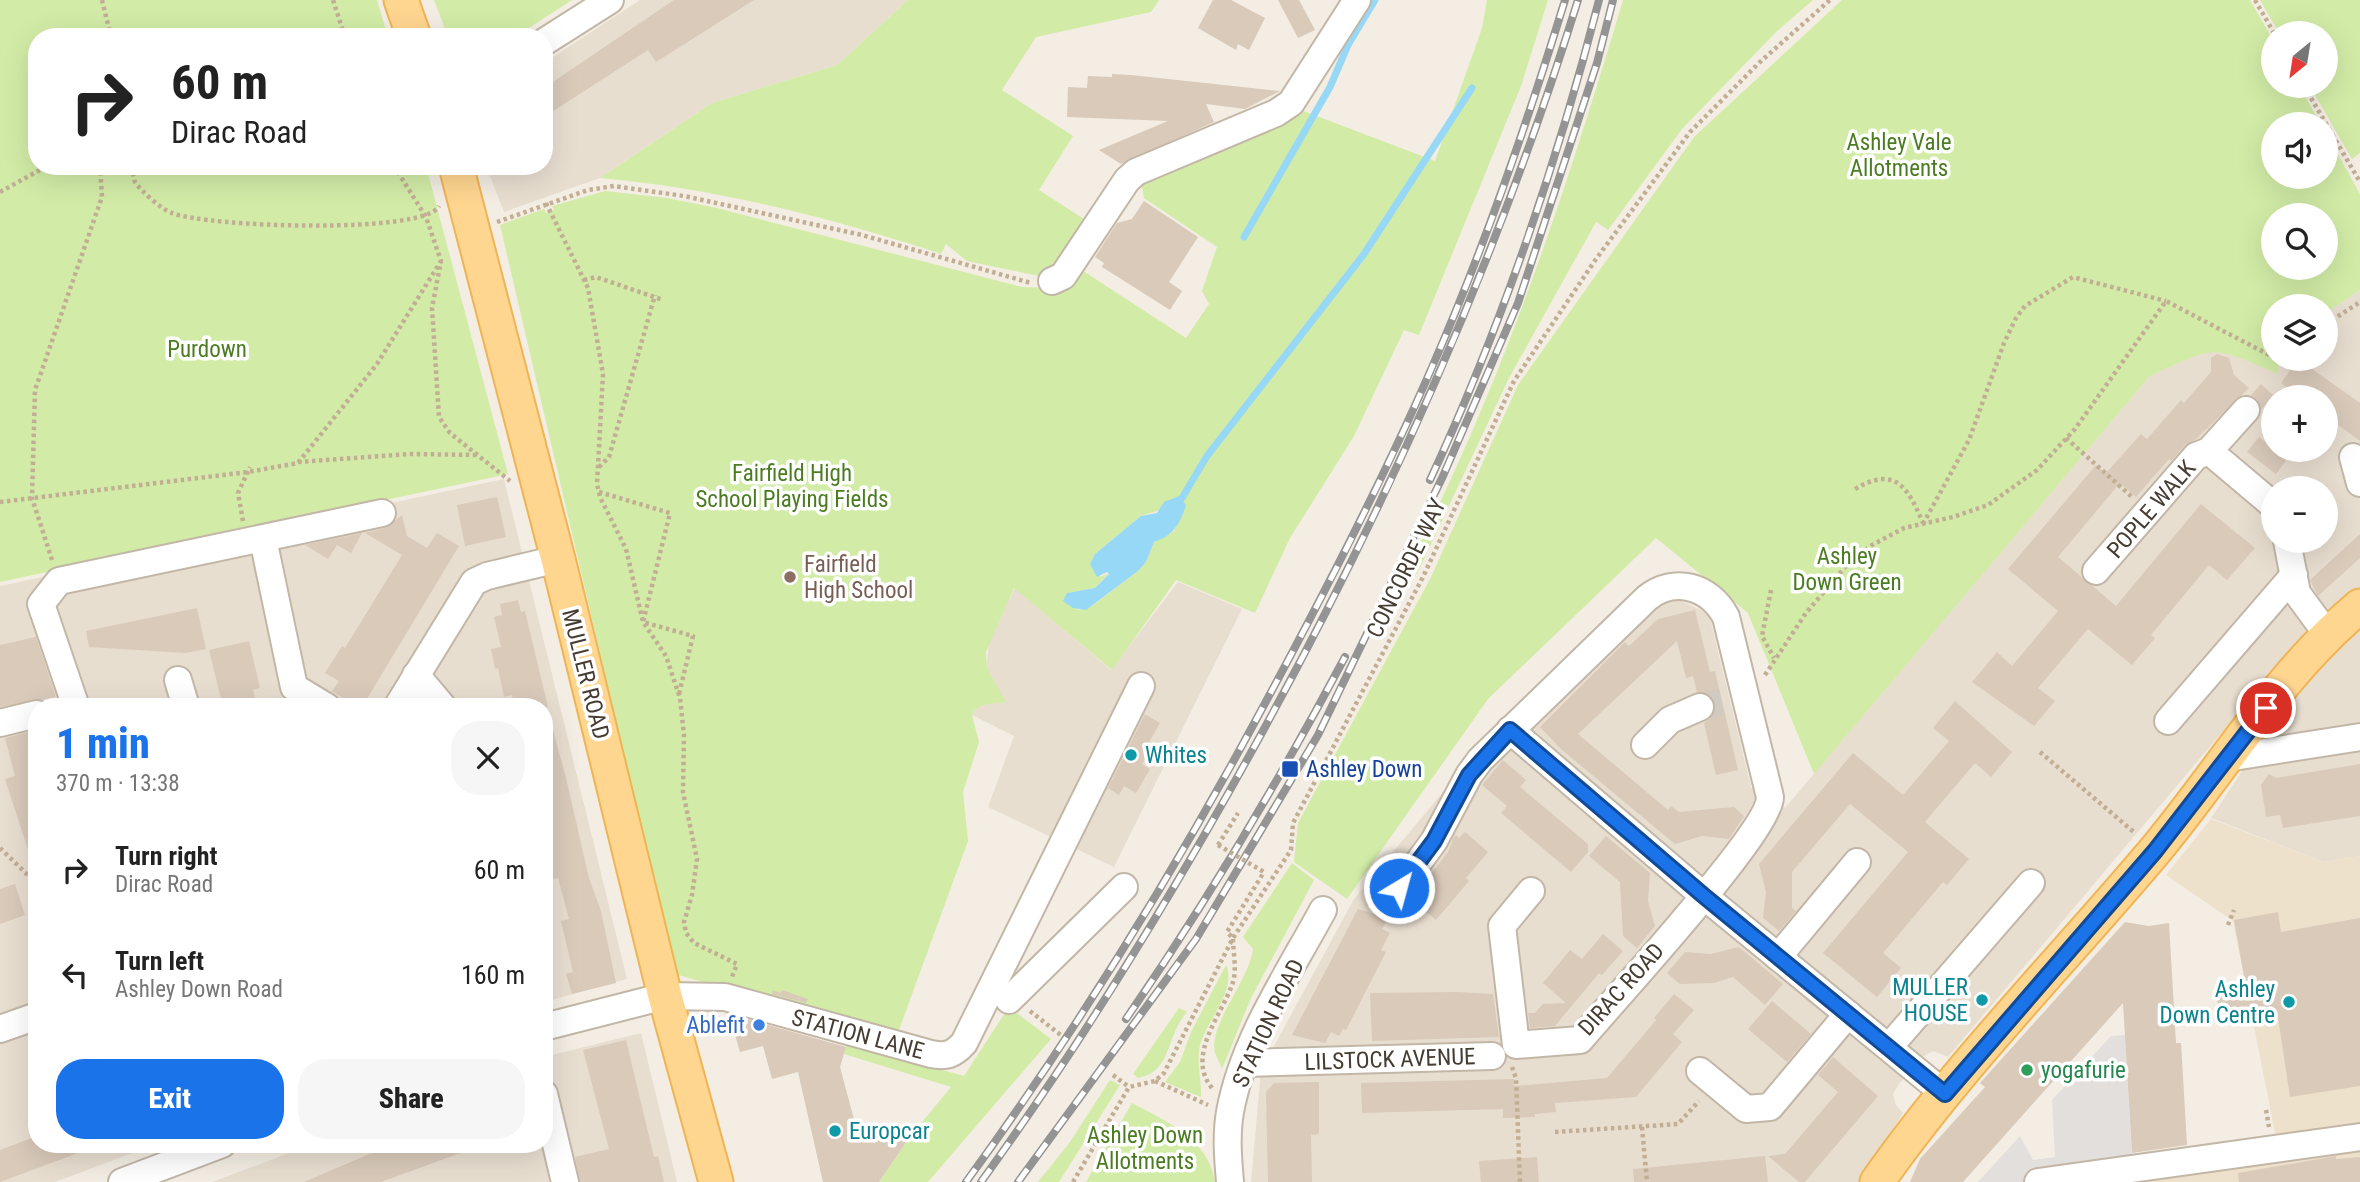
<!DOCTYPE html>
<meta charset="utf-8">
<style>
body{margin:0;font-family:"Roboto Condensed",sans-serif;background:#f6f6f6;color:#222;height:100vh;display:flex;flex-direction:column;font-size:26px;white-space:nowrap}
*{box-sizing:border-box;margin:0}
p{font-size:23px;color:#767676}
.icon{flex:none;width:38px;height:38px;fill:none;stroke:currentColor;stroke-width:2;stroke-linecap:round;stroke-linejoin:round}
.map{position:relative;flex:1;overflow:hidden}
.side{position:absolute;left:28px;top:698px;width:525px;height:455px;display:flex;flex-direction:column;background:#fff;border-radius:28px;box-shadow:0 7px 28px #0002}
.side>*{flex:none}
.guide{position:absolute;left:28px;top:28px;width:525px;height:147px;border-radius:28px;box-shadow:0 7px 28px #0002;background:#fff;color:#222;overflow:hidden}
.needle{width:46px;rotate:210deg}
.controls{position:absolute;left:2261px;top:21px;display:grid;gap:14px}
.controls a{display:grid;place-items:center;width:77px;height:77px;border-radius:50%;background:#fff;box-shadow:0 7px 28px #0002;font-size:35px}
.pin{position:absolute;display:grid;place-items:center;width:60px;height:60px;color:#fff;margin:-30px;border:4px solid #fff;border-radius:50%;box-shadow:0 2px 7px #0007}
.me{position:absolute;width:77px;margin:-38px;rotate:37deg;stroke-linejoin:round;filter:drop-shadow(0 0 5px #0008)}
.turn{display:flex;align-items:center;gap:24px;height:147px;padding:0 28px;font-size:32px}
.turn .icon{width:91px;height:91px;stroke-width:2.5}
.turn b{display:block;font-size:49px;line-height:60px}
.round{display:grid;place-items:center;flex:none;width:74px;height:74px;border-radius:28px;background:#f6f6f6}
.summary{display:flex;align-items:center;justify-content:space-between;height:119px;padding:0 28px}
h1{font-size:42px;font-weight:800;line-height:52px;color:#1a73e8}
.button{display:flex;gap:14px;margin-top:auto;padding:14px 28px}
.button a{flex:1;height:80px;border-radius:28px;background:#1a73e8;color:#fff;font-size:28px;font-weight:800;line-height:80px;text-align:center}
.button a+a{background:#f6f6f6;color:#222}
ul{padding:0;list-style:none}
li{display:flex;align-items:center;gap:21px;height:105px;padding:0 28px}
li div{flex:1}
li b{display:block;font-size:26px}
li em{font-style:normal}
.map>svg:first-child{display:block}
</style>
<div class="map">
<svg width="2360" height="1182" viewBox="0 0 2360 1182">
<rect width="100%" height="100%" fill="#f3ede3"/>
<g fill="#e8ded0" fill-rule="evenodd">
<path d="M640,0H908L837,65L712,103L600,178L504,212L486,166H544V63Z"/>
<path d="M2360,290V590L2304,635L1948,1057L1933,1051L1922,1057L1899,1084L1893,1094L1896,1105L1903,1113L1860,1182H1251L1261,1070L1354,899L1462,769L1644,583L1709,614L1751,787L1785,808L2150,376L2201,352L2224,350L2278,374L2279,359H2326V313ZM2273,397H2326V450H2273ZM2273,488H2326V541H2273Z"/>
<path d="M504,479L627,979L544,1002V707H37V1144L154,1145L55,1182H0V586Z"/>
<path d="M1178,582L1242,609L1114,867L988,807L1014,736L972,715L975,708L983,705L989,640L1015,588L1111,670Z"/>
<path d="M2360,623V856L2324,862L2211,818L2277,718L2346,634Z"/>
<path d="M641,1033L677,1182H212L310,1145L544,1144V1057Z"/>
</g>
<path fill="#eee1cb" d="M2211,819L2324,862L2360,856V1182H2142L2280,1158L2233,921L2166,875Z"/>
<g fill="#d2eca7" fill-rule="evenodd">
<path d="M0,0H377L388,37H37V166H426L508,474L0,582Z"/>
<path d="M434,0H572L515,37H448Z"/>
<path d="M908,0H1159L1151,12L1036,37L1002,90L1073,136L1039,190L1087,221L1050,272L1039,276L967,261L946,244L941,254C832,218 715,188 600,178L712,103L837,65Z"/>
<path d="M1487,0H1548L1521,86L1419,335L1404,330L1354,436L1290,538L1255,613L1176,580L1112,670L1014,588L986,652L987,668L1006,702C994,704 978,702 972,715L979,742L963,792L968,841L896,1038L675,974L500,225L544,209L546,213L554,210L552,206L605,191L667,198L717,208L1022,287L1052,288L1077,267L1186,338L1209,304L1202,291L1217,247L1144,198L1141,181L1293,107L1435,161L1482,28ZM1160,510L1183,513L1174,531L1154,542L1146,562L1138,571L1092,606L1079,610L1067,604V593L1095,588L1109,573L1100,577L1095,554L1141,516Z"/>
<path d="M1623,0H1813L1777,31L1682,129L1608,230L1596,222L1509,378L1417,574L1407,569C1501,388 1565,195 1623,0Z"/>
<path d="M1842,0H2250L2273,40V86H2299L2321,124H2273V177H2326V133L2360,194V290L2326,313V306H2273V359H2279L2278,374C2211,345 2217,345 2150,376L1814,774L1748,613L1656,538L1488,699L1347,899L1294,862L1298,823L1430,579L1518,385L1694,137ZM2273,215H2326V268H2273Z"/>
<path d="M2260,0H2360V153L2352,159L2310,86H2326V33H2279Z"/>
<path d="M1292,863L1314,880L1251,998L1222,1069C1220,1063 1217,1058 1215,1053C1208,1025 1249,981 1253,949L1243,937Z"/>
<path d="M1226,965C1237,990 1208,1019 1201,1042C1195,1060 1202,1079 1201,1097L1165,1082L1180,1062L1191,1032Z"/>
<path d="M1179,1008L1187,1012C1166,1035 1172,1072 1138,1078L1133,1074Z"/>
<path d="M1014,1011L1051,1039L928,1182H879L909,1138L951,1087L844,1054L847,1044L964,1076L1001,1019L1006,1012Z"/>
<path d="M1110,1080L1120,1085L1059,1182H1038L1070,1142Z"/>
<path d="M1132,1103C1167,1122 1208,1138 1215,1182H1086Z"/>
</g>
<path fill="#e3dfdc" d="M2125,1035L2133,1178L2103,1182H1978L2020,1136L2033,1160L2055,1157L2052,1100L2111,1036Z"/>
<path fill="#98d8f7" d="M1179,496L1186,505C1180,524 1173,536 1154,542L1146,562L1138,571L1086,610L1073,608L1063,601L1067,593L1095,588L1109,574L1107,572L1097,577L1090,564L1095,554L1141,516L1157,513L1164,502Z"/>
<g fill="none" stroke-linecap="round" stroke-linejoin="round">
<g stroke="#98d8f7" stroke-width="7">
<path d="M1244,237L1330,87L1348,45L1375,0"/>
<path d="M1182,498L1207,456L1364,254L1472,88"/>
</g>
</g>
<g fill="#d9caba">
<path d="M674,0H754L656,62L648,50L544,117V88Z"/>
<path d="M1213,0H1231L1265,18L1249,50L1238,44L1236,50L1198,28Z"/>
<path d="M1278,0H1299L1315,30L1298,38Z"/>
<path d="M1112,74L1131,75L1280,91L1245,109L1206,104L1214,122L1121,164L1099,150L1168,121L1067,117L1068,87L1087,88L1088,76L1112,77Z"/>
<path d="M1144,201L1198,237L1169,282L1182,291L1170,310L1102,267L1104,263L1095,257L1117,223L1132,219Z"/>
<path d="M2217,354L2229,358L2234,375L2249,388L2196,439L2185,445L2171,461L2169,459L2136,497L2120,483L2058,557L2116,606L2201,504L2255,548L2227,580L2209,565L2151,635L2155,638L2132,665L2088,629L2038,688L2055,701L2034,726L1972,682L1997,652L2012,666L2058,611L2008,569L2096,465L2106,473L2141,434L2147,439L2181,400L2184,403L2211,372V358Z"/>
<path d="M2298,359L2360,403V441L2326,416V397H2300L2281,383Z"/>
<path d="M2261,384L2274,396L2261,410L2257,399L2251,395Z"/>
<path d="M2259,437L2287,459L2276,474L2247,452Z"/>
<path d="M497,497L506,537L465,546L457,505Z"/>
<path d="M402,515L407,536L427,548L437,533L459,546L362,707H358L332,691L339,681L325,673L342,646L345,648L402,555L365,533L386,528Z"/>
<path d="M362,533L351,553L337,545L328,559L305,545Z"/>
<path d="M2360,534V558L2318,596L2310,580Z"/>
<path d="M518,600L521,612L525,611L548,707H515L512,695L504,697L498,668L495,669L491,649L501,647L494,617L502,615L500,604Z"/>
<path d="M197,608L206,649L185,653L89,647L86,631Z"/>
<path d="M1695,610L1710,672L1715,671L1738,770L1716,775L1704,723L1713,716L1715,701L1709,694L1697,692L1693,676L1686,678L1677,641L1578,734L1668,810L1671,806L1679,812L1734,807L1744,816L1729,839L1702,836L1675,844L1561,749L1540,727L1625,642L1629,646L1658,619Z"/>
<path d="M36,637L56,697L0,707V645Z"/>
<path d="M249,641L260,688L253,690L257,707H223L209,650Z"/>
<path d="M1955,701L2012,752L1991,777L1975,763L1925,822L1969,859L1947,885L1943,882L1883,953L1901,968L1877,997L1823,953L1908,852L1850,804L1792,872V908L1796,911L1779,931L1763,918L1766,892L1759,864L1853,753L1903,795L1949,741L1933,728Z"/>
<path d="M1145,714L1160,723L1148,744L1152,747L1142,764L1150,769L1136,793L1124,786L1119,795L1108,788Z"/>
<path d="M544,719H550L566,778L589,878L601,911L616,983L572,994L566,974L573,972L561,921L569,919L558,878L549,880L544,860Z"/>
<path d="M33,731L37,742V864L33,865L5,779L15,776L5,738Z"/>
<path d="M1503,760L1526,780L1520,787L1588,844V852L1571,872L1501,813L1507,806L1482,785Z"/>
<path d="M2360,764V816L2283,828L2280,815L2266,817L2261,785L2269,774L2276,778Z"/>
<path d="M1465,832L1488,852L1466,878L1469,881L1436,920L1411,899L1448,852L1454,837L1456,835L1459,838Z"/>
<path d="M1606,836L1650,873L1648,901L1655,926L1637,948L1623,936L1620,882L1589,856Z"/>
<path d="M15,884L25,915L0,924V889Z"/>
<path d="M1358,909L1388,918L1382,929L1390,933L1381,950L1386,952L1346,1030L1343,1029L1339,1036L1331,1032L1325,1043L1292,1035Z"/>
<path d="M2278,912L2281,932L2360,918V1086L2290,1097L2277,1011L2247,1012L2220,1019L2216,992L2247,993L2234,920Z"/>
<path d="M2125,922L2149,926L2169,923L2176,1043H2181L2187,1145L2132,1153L2123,1003L1963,1182H1910L1920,1159L1985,1087L1980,1083Z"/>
<path d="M1603,934L1623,951L1602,975L1599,973L1555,1026L1530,1028L1528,1013H1535L1543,1004L1566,1003L1543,983L1570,950L1582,959Z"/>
<path d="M1739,947L1783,984L1765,1005L1733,977L1714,983L1680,984L1667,973L1685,952L1711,954Z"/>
<path d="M773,990L781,993L782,990L808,999L806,1003L813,1005L772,994Z"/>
<path d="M1458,992L1493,994L1499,1037L1372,1041L1370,993Z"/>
<path d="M1674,994L1694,1010L1673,1034L1682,1042L1636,1097L1555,1103L1556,1112L1535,1114V1117L1503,1118V1109L1362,1113L1361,1083L1514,1079V1086L1607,1078L1656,1020L1654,1018Z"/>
<path d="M1772,1001L1811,1034L1787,1062L1748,1029Z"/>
<path d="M729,1014L846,1047L840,1067L859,1138L906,1125L909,1138L879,1182H823L798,1072L772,1079L763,1046L740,1052Z"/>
<path d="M626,1040L654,1157L658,1156L664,1182H580L575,1157L609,1149L583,1050Z"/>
<path d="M1833,1057L1878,1096L1805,1182H1799L1768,1156L1785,1154L1838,1092L1818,1075Z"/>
<path d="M1319,1082V1134L1311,1135L1312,1182H1268L1266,1092L1274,1083Z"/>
<path d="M37,1136V1144L97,1146L0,1182V1150Z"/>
<path d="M393,1144L477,1147L381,1182H304Z"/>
<path d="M1765,1156L1768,1182H1634L1633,1169Z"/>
<path d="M2336,1156V1159L2360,1157V1182H2239L2238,1173Z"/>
<path d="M1537,1157L1539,1182H1481L1479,1161Z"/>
</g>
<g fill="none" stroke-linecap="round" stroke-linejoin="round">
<path stroke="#d0cac0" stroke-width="26" stroke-dasharray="26 13" stroke-linecap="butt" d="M1700,707L1722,702"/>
<defs>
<g id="minor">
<path d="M544,42L610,0"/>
<path d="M1052,281L1063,276L1127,180L1136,172L1276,113L1291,103L1357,0"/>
<path d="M2209,451L2273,505"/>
<path d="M2353,457L2360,483"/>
<path d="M263,539L294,687L327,707"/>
<path d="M2287,541L2297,593L2327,634"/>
<path d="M2096,571L2196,456L2209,451L2246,410"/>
<path d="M416,675L443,707"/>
<path d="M178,680L186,707"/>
<path d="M76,707L41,604L59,581L382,513"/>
<path d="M397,707L474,582L487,576L558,559"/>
<path d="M2168,721L2294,575"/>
<path d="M0,723L37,714"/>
<path d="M1510,730L1704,896L1945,1094"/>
<path d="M1645,745L1670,720L1700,707"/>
<path d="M2227,758L2360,737"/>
<path d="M1399,889L1434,841L1469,775L1480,760L1647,598C1674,576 1710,586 1726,617L1770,797C1770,831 1611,1003 1580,1040L1516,1045L1502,926L1531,891"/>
<path d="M1778,957L1857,862"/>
<path d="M1009,1000L1124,887"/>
<path d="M544,1027L665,996L725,997L931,1054C946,1057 953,1055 964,1043L1141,686"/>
<path d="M0,1029L37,1016"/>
<path d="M1889,1047L2031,883"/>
<path d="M1245,1063L1492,1056"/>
<path d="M1700,1071L1746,1109L1770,1107L1848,1014"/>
<path d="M544,1094L565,1182"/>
<path d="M122,1182L222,1144"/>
<path d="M1230,1182C1228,1159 1226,1135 1230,1112C1243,1040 1289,973 1323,910"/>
<path d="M2038,1182L2360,1137"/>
</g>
<g id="major">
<path d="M401,0L414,37"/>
<path d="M456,166L558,559L665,996L716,1182"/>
<path d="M1877,1182C1959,1065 2061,962 2153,853C2222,771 2277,675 2360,606"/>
</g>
</defs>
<use href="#minor" stroke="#c2b7a7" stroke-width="30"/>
<use href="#major" stroke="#efb455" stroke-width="37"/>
<g stroke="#c2ae94" stroke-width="4.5" stroke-dasharray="3.5 3.5" stroke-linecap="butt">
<path d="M102,0L111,37"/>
<path d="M333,0L345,37"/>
<path d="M2255,0L2274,33"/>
<path d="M2304,86L2360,182"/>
<path d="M132,166C133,171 133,178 135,182C141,191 162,210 172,213C206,227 424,235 439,206"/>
<path d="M394,166L426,217L441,261L432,308L439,417L450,433L510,481"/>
<path d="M0,192L47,166"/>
<path d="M546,203L588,288L603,374L597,484L600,497L626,549L643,622L666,656L680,698L684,735L683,792L697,859L692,895L684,922L686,933L694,943L737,964L732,977"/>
<path d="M497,222L588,190L614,186L684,196L862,235L1031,283"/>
<path d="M584,280L596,277L663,300"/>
<path d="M2326,324L2360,302"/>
<path d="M2066,438L2132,497"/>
<path d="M298,462L409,454L478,455"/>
<path d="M599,467L609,457L655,295"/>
<path d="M1855,489C1896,465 1908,488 1923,523"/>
<path d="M599,492L670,513L643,622L693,636L679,694"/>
<path d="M0,502L248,472L298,463L377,364L441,261"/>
<path d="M243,521L238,493L250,467"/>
<path d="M1923,524L1969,440L2004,343L2016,318L2025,306L2073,277L2166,301"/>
<path d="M52,560L32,498L35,390L102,197L100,166"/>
<path d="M1771,590L1762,636L1774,658"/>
<path d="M1765,675L1806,613L1846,566L1872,545L1904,528L1953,517L1988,505L2037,470L2075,429L2166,301L2273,357"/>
<path d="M2040,752L2135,833"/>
<path d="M1218,845L1238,813"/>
<path d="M0,848L37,884"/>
<path d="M2228,925L2234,910"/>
<path d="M1030,1011L1062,1036"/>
<path d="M1512,1067L1516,1078L1520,1182"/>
<path d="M1113,1075L1129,1087"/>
<path d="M1155,1081L1208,1105"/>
<path d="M1212,1088C1185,1055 1223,1014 1233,982C1237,969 1233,952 1233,938L1227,932L1264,872"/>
<path d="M2266,1110L2269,1127"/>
<path d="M1642,1127L1647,1182"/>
<path d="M1555,1132L1678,1124L1699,1101"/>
<path d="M1073,1182L1129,1087L1155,1081L1164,1073L1233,938L1291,850L1293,823L1423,577L1514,381L1596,259L1690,132L1760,62L1830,0"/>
</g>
<use href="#minor" stroke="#fff" stroke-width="26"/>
<use href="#major" stroke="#ffd690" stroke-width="33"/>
<defs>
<g id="rail">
<path d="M1430,480C1500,330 1558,161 1599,0"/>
<path d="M1126,1019C1206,903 1279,781 1345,657"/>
<path d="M966,1182C1074,1034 1170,879 1257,718C1320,602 1381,485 1433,365C1485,246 1527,124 1565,0"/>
<path d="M981,1182C1086,1037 1178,886 1264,729C1392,495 1499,255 1578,0"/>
<path d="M1018,1182L1196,939L1318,735L1443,476L1518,303L1597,63L1613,0"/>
</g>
</defs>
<use href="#rail" stroke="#949494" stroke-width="8"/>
<use href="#rail" stroke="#fff" stroke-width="5" stroke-dasharray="16" stroke-linecap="butt"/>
<path stroke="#c2ae94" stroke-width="4.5" stroke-dasharray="3.5 3.5" stroke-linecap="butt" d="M1218,845L1264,872"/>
</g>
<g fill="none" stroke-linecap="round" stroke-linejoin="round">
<defs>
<path id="route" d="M1399,888L1434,841L1469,775L1510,730L1704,896L1945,1094L2155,851L2266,708"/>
</defs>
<use href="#route" stroke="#114b97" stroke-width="18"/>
<use href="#route" stroke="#1a73e8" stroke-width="12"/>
</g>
<circle fill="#8d6e63" stroke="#fff" stroke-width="2.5" cx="790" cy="577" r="7"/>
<g fill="#0f9aa8" stroke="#fff" stroke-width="2.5">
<circle cx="1131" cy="755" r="7"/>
<circle cx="1982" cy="1000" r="7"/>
<circle cx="2289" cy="1002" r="7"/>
<circle cx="835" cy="1131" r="7"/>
</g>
<rect fill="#1a4fb4" stroke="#fff" stroke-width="2.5" x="1281" y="760" width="18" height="18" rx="3.5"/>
<circle fill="#3f7fe0" stroke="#fff" stroke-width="2.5" cx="759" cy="1025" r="7"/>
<circle fill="#2e9e5b" stroke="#fff" stroke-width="2.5" cx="2027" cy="1070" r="7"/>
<g text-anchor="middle" stroke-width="7" stroke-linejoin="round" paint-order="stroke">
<g font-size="23" fill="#4b7c21" stroke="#fff">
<text x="1899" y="150">Ashley Vale<tspan x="1899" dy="26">Allotments</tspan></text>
<text x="207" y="357">Purdown</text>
<text x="792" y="481">Fairfield High<tspan x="792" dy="26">School Playing Fields</tspan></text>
<text x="1847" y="564">Ashley<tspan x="1847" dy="26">Down Green</tspan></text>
<text x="1145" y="1143">Ashley Down<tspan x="1145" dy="26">Allotments</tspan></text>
</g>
<g font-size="23" fill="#453c32" stroke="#fff">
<text transform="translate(2151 509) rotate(-49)" y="8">POPLE WALK</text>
<text transform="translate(1406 568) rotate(-64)" y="8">CONCORDE WAY</text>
<text transform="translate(586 674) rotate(76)" y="8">MULLER ROAD</text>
<text transform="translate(1621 989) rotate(-48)" y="8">DIRAC ROAD</text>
<text transform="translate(1268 1023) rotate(-65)" y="8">STATION ROAD</text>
<text transform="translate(858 1034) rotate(15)" y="8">STATION LANE</text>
<text transform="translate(1390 1059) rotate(-2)" y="8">LILSTOCK AVENUE</text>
</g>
<g font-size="23" fill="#785e54" stroke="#fff" text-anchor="start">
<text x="804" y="572">Fairfield<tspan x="804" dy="26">High School</tspan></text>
</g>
<g font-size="23" fill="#0d838f" stroke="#fff" text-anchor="start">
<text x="1145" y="763">Whites</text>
<text x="1968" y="995" text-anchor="end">MULLER<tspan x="1968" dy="26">HOUSE</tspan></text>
<text x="2275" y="997" text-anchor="end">Ashley<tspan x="2275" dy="26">Down Centre</tspan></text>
<text x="849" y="1139">Europcar</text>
</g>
<g font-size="23" fill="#164399" stroke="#fff" text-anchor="start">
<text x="1306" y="777">Ashley Down</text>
</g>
<g font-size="23" fill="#366cbe" stroke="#fff" text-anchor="end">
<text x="745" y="1033">Ablefit</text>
</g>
<g font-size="23" fill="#27864d" stroke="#fff" text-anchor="start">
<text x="2041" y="1078">yogafurie</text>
</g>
</g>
</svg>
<div class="controls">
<a><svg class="needle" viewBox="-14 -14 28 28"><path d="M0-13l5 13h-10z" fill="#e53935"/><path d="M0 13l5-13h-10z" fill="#767676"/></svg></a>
<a><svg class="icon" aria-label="sound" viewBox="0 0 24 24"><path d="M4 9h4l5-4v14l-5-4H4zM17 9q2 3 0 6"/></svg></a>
<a><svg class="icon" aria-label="search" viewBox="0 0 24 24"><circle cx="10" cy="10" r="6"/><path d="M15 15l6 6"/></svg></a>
<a><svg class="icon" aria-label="layers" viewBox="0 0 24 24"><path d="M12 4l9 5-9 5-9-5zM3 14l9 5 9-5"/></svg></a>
<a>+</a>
<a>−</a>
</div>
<div class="pin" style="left:2266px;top:708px;background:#d93025"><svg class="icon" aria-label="arrive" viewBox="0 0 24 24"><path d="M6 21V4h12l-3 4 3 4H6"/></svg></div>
<svg class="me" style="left:1399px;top:888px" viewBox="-20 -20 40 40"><circle r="17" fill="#1a73e8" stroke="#fff" stroke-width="3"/><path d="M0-11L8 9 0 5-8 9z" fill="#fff"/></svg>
<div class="guide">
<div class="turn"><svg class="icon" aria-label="right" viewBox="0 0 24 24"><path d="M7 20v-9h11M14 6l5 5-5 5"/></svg><div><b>60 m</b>Dirac Road</div></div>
</div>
<section class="side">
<div class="summary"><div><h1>1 min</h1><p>370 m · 13:38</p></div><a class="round"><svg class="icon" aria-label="close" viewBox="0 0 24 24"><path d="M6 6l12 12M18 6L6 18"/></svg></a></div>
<ul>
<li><svg class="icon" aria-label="right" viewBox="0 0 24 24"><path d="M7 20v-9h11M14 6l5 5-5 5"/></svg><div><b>Turn right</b><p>Dirac Road</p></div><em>60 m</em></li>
<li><svg class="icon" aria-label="left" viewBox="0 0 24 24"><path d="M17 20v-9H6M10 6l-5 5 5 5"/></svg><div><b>Turn left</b><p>Ashley Down Road</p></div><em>160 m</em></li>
</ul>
<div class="button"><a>Exit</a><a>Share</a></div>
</section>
</div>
